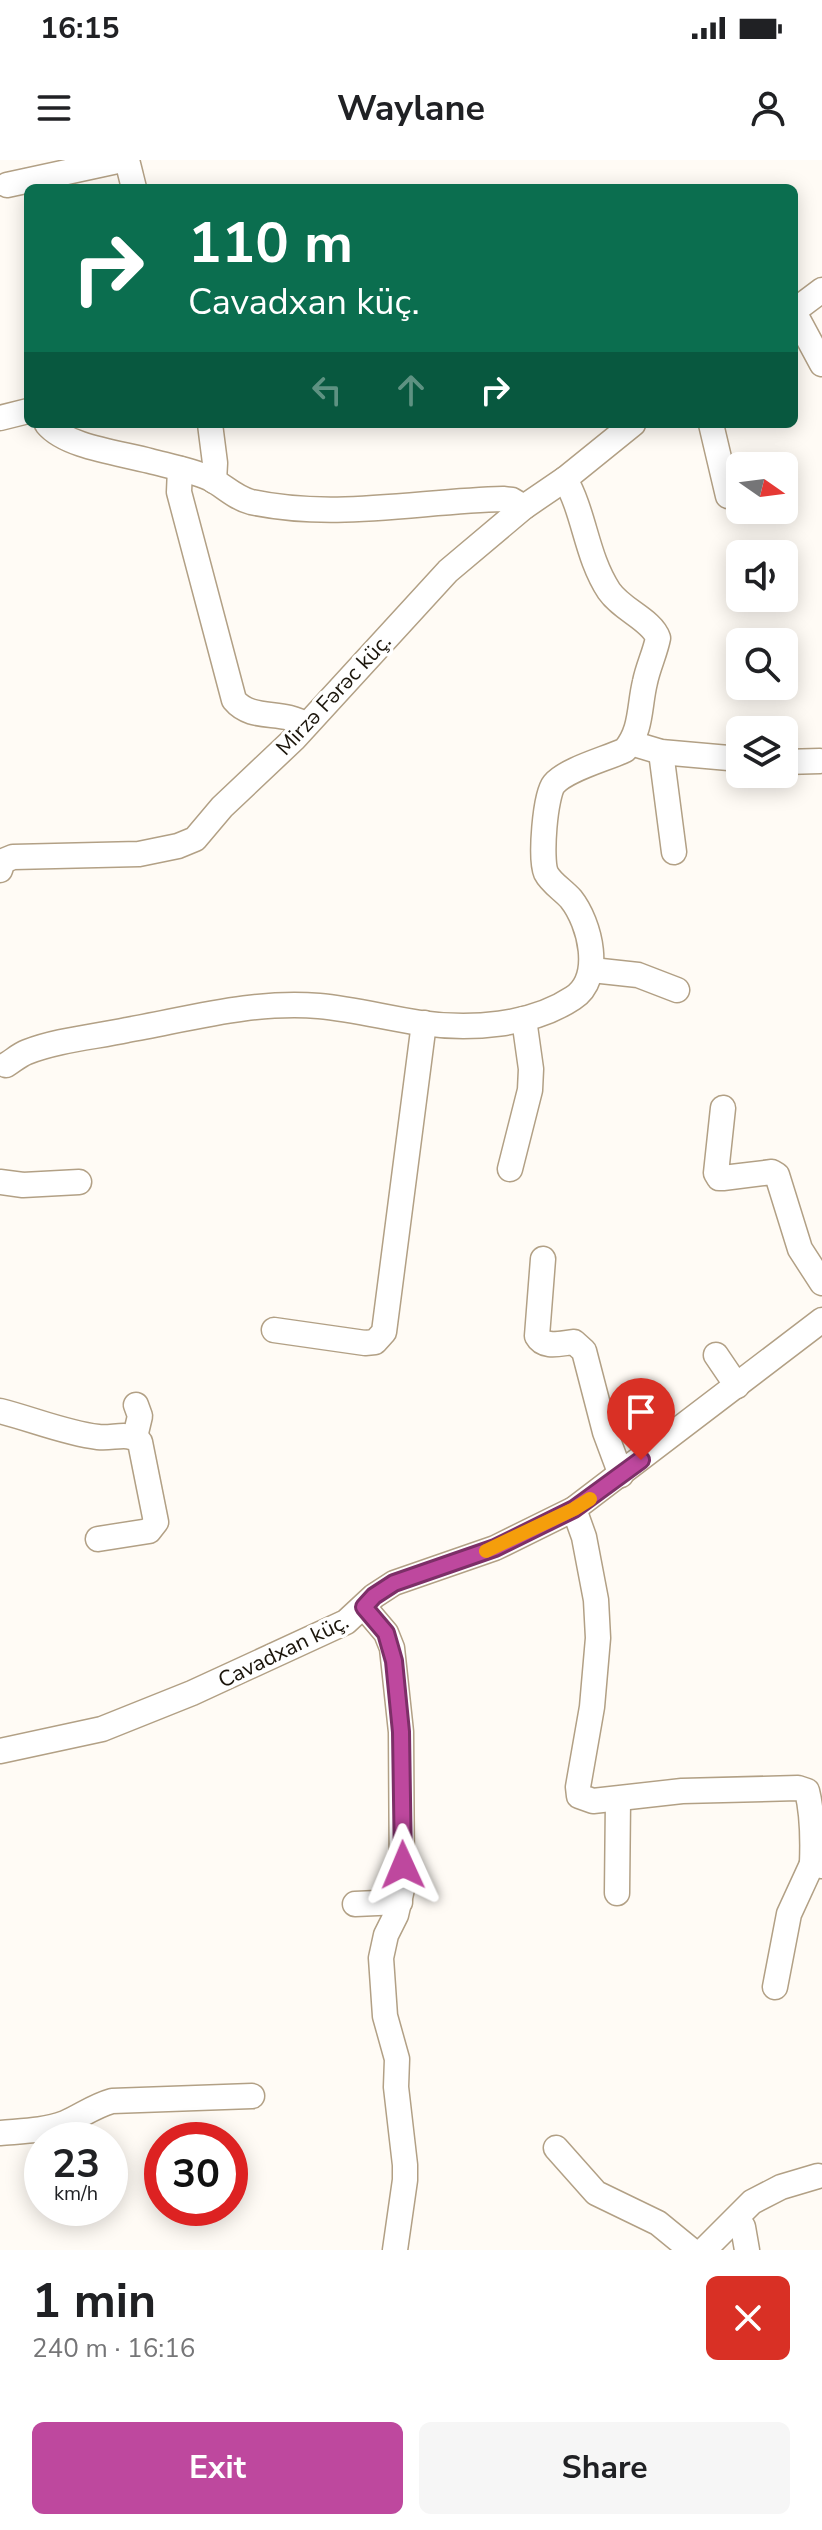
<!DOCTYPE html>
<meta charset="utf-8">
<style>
body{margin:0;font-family:"Nunito Sans",sans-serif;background:#f6f6f6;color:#202124;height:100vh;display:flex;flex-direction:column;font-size:30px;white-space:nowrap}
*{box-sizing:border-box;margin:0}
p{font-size:26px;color:#757577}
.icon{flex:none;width:44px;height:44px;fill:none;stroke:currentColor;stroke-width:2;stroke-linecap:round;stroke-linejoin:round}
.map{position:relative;height:2090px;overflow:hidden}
.panel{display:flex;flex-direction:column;background:#fff;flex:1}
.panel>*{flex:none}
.banner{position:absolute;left:24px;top:24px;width:774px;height:244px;border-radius:12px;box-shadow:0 4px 20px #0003;background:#0b6e4f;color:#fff;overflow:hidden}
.needle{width:52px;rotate:104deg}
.tools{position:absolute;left:726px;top:292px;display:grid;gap:16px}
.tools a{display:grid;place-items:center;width:72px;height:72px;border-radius:12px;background:#fff;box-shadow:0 4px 20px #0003;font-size:40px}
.speed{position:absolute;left:24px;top:1962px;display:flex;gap:16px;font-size:40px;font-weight:700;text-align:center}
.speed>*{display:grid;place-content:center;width:104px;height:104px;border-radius:50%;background:#fff;box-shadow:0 4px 20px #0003;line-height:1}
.speed small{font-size:20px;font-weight:400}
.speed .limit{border:12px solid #d22;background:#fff;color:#111}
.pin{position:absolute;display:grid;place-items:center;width:68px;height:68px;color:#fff;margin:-82px -34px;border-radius:50% 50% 50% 0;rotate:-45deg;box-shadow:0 0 8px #0007}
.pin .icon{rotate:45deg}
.me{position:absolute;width:88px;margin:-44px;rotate:359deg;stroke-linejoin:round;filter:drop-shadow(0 0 6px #0008)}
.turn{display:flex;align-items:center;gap:28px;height:168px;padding:0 32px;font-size:36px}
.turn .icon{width:104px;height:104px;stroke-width:2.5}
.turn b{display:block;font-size:56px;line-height:68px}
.lanes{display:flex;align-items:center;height:76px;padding:0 32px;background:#0003;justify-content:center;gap:40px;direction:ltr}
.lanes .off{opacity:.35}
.round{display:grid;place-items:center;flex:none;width:84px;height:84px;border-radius:12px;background:#f6f6f6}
.head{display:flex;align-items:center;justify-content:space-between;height:136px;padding:0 32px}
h1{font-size:48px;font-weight:700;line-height:60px}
.button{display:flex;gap:16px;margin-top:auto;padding:16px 32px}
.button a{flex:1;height:92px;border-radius:12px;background:#be489e;color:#fff;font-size:32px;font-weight:700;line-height:92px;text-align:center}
.button a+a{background:#f6f6f6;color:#202124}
.status{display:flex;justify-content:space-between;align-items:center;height:56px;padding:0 40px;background:#fff;direction:ltr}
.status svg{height:22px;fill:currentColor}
header{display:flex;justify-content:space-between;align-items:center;height:104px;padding:0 32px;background:#fff;font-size:36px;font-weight:700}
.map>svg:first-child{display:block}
</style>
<div class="status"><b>16:15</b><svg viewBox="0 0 49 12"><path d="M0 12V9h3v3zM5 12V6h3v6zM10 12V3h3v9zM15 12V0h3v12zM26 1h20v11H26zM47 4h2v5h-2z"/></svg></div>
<header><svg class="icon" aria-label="menu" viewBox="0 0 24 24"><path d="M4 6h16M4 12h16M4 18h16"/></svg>Waylane<svg class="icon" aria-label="person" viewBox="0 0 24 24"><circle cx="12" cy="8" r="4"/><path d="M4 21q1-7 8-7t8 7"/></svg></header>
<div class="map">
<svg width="822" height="2090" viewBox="0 0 822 2090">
<rect width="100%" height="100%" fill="#fffbf5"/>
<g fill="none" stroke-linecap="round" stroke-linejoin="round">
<defs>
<g id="minor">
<path d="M127,0L134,28"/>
<path d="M7,25L122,0"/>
<path d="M794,151L822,130"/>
<path d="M794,152L822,204"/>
<path d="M0,258L28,251"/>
<path d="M47,264C66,287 121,293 150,301C169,306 190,310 209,318C223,325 235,338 251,342C334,360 420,341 503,339L512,340L524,347"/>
<path d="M210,264L215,303L214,321"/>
<path d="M711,264L728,336"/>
<path d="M180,309L179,332L234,540C252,562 283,549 306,565"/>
<path d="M631,583L661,592L740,599"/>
<path d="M661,592L674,692"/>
<path d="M784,602L820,601"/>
<path d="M0,710L3,701L13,697L139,694L178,686L195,679L222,647L295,578L448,411L524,347L565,319L633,264"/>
<path d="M592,810L638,815L677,830"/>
<path d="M6,905C13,901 19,895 27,892C58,880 94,877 127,870C189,859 256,840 319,846C353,849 387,858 421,863C470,870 531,866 573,838C604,818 590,763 571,739C563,730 551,723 546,713C540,699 545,635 554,624C567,609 606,599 625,590C642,570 639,546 645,522C648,507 655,493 658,478C652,460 622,450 609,431C586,396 585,354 565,319"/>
<path d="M723,948L716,1013L719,1018H723L772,1012L777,1015L800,1089L822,1123"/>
<path d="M510,1009L530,930L531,909L524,859"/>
<path d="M0,1022L23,1025L79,1022"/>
<path d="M543,1099L537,1176C544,1189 561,1183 574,1182L584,1191L605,1272L621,1315"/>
<path d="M274,1170L365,1183L375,1182L384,1172L424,863"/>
<path d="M716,1195L737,1226"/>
<path d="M0,1251C32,1259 65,1273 98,1277C113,1279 129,1271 140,1282L156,1362L149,1371L98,1379"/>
<path d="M135,1277L140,1256L136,1245"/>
<path d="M574,1349L584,1377L596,1440L598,1478L592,1547L578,1627L579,1636L593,1641L682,1631L798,1628L807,1631C813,1655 813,1679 812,1704L822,1706"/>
<path d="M364,1447L386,1473L392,1488L401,1572L402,1729L396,1755L386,1775L381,1798L385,1856L397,1899L396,1927L405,2005V2020L395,2090"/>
<path d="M0,1591L102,1569L192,1533L346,1462L374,1436L394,1423L495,1388L574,1349L822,1160"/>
<path d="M617,1733L618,1640"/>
<path d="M355,1744L400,1742"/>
<path d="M775,1827L789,1754L812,1704"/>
<path d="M0,1973C21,1971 44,1971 65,1963C81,1956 94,1946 112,1941L252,1936"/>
<path d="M556,1988L596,2033L658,2063L691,2090"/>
<path d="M737,2058L743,2067L747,2090"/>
<path d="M704,2090L752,2042L781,2027L818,2016"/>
</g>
</defs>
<use href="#minor" stroke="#b2a085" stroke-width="27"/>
<use href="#minor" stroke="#fff" stroke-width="24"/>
</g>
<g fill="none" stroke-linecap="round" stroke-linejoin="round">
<defs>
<path id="route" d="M403,1705L401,1572L394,1501L386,1473L364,1447L374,1436L394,1423L495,1388L574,1349L641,1300"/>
</defs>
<use href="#route" stroke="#7c2f67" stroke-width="20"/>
<use href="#route" stroke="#be489e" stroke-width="14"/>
<path stroke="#f59e0b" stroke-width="14" d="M486,1391L574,1349L590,1339"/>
</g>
<g text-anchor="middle" stroke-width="7" stroke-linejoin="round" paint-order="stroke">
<g font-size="22" fill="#1b150b" stroke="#fff">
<text transform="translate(333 534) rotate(-47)" y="8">Mirzə Fərəc küç.</text>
<text transform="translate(283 1490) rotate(-26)" y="8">Cavadxan küç.</text>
</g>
</g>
</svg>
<div class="tools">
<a><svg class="needle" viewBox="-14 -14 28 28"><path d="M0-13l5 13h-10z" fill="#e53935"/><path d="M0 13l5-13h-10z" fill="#757577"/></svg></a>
<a><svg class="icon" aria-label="sound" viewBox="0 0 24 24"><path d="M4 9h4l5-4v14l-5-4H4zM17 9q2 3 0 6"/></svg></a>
<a><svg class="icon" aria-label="search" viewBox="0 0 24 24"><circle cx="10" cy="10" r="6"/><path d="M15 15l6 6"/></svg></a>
<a><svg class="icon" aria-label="layers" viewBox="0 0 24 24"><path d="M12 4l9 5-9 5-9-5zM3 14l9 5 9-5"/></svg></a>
</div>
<div class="speed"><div>23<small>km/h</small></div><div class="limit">30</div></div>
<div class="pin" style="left:641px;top:1300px;background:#d93025"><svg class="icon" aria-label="arrive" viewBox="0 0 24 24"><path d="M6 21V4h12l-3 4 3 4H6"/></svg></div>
<svg class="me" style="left:403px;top:1705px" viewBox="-20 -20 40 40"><path d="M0-17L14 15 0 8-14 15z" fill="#be489e" stroke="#fff" stroke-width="4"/></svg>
<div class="banner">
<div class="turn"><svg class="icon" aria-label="right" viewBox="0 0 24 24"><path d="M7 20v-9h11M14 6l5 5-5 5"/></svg><div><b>110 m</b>Cavadxan küç.</div></div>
<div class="lanes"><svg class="icon off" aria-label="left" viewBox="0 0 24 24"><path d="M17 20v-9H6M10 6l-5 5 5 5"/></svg><svg class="icon off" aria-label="ahead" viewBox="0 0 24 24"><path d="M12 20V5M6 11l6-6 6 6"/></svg><svg class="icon" aria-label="right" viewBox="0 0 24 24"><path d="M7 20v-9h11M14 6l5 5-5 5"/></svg></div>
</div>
</div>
<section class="panel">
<div class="head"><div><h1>1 min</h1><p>240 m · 16:16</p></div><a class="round" style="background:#d93025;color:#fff"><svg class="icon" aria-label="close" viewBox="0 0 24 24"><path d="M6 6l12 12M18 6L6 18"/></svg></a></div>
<div class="button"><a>Exit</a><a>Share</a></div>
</section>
